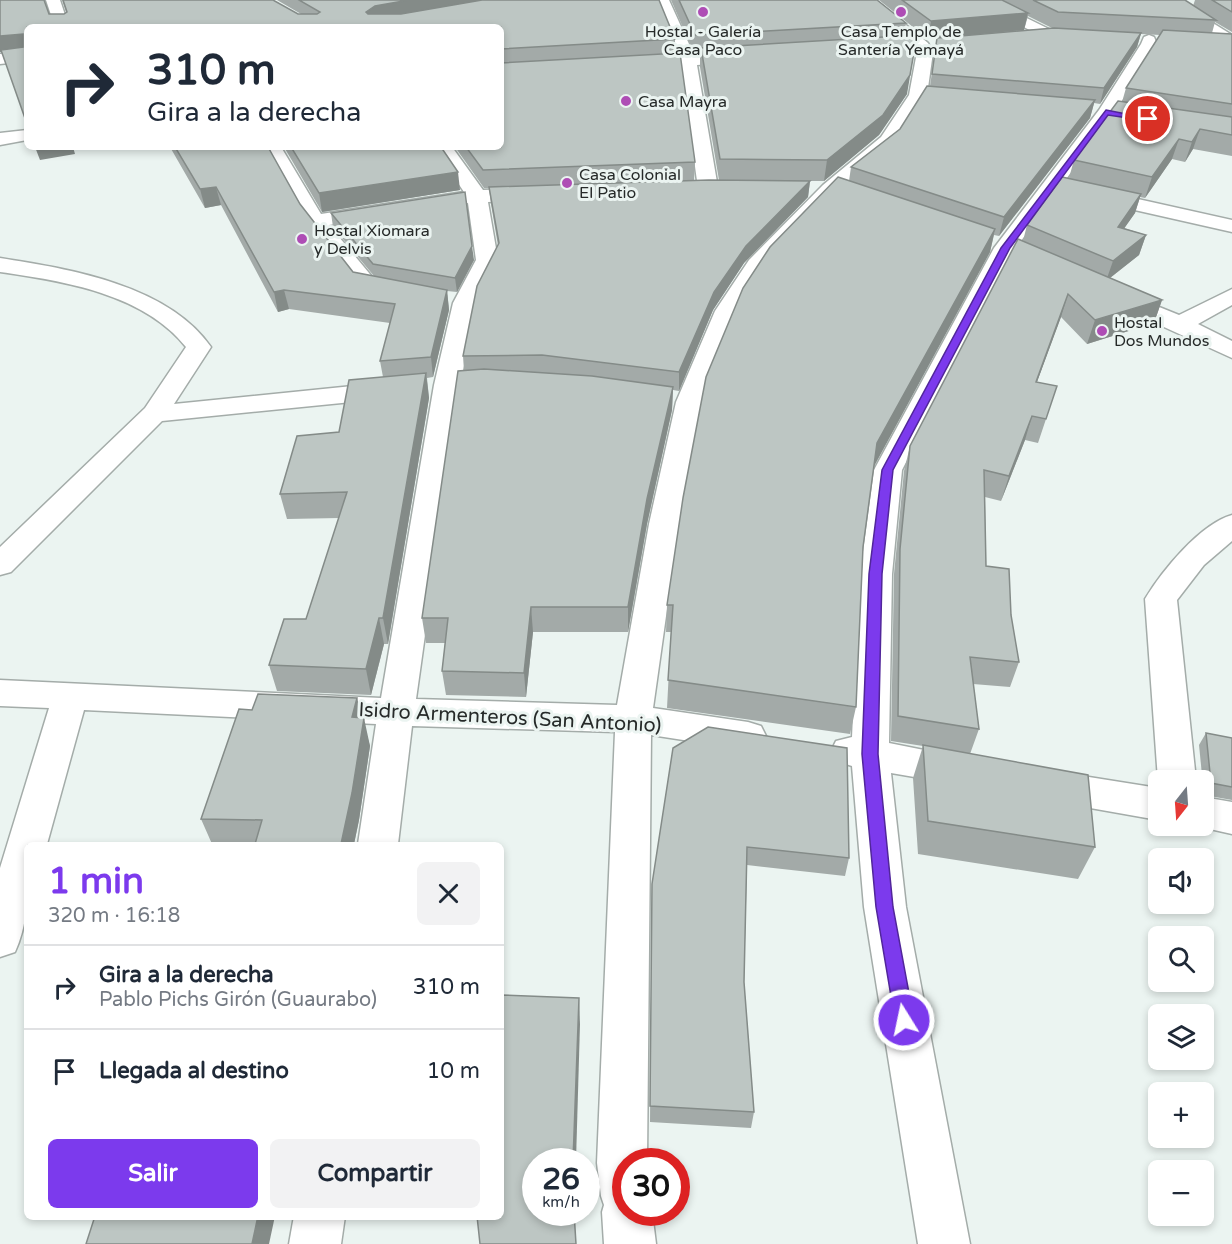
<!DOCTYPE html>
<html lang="es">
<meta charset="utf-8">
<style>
body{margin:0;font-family:"Varela Round",sans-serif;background:#f2f2f3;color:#1f2937;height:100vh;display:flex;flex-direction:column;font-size:22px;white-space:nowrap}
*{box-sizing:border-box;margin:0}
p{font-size:20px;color:#747a83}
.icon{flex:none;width:33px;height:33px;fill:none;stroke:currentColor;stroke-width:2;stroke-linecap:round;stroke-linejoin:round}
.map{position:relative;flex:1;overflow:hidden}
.drawer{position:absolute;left:24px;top:842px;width:480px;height:378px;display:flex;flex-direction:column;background:#fff;border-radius:9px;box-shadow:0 3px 9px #0003}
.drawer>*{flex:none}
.top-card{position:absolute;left:24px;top:24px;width:480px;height:126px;border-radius:9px;box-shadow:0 3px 9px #0003;background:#fff;color:#1f2937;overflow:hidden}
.needle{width:39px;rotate:197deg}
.controls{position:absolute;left:1148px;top:770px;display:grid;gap:12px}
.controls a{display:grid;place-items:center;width:66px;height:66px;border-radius:9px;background:#fff;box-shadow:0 3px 9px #0003;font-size:30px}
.speed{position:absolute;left:522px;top:1148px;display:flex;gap:12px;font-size:30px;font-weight:700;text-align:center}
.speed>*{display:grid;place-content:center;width:78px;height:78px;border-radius:50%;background:#fff;box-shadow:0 3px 9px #0003;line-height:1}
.speed small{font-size:15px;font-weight:400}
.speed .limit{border:9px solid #d22;background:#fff;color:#111}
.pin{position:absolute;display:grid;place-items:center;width:51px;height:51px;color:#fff;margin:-26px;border:3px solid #fff;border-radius:50%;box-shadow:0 2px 6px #0007}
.me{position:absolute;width:66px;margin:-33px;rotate:350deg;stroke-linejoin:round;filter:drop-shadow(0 0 4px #0008)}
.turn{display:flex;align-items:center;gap:21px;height:126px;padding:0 24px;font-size:27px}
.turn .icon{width:78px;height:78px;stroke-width:2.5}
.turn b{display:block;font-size:42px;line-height:51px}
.round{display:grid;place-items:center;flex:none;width:63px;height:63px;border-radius:9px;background:#f2f2f3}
.overview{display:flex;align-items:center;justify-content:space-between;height:102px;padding:0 24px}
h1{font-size:36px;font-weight:700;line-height:45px;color:#7c3aed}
.primary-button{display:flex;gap:12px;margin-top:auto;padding:12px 24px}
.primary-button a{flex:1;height:69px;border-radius:9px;background:#7c3aed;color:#fff;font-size:24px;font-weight:700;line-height:69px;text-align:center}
.primary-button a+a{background:#f2f2f3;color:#1f2937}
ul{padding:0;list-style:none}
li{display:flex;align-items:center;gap:18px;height:84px;padding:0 24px;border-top:2px solid #e0e1e3}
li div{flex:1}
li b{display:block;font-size:22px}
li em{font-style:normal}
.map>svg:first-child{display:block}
</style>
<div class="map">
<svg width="1232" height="1244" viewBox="0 0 1232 1244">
<rect width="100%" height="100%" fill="#ebf4f1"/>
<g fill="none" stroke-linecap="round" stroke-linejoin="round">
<defs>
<g id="minor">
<path d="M46,0H60L69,27H55Z"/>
<path d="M655,0H669L694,55L745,52L753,57L745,62L697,65L718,188L715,192H701L698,188L681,66L635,69L627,64L635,59L678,56Z"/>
<path d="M858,0H875L928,43L933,52L927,95L895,145L837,193L766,269L739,311L702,402L679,524L653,708L748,722L761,726L766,736L761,746L748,750L651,735L647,1161H626V1212H652L656,1244H604L602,1212L604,1205L601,1196L597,1163L615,732L412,726L398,844H358L376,724L84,710L47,844H27C27,881 31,917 15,952L0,957V868L49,708L0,706V680L381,698L434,385L453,303L476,260L468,203L329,225L374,279L402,285L405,290L402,295L394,297L358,290L305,221L263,147H281L321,214L464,192L434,147H452L483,190L534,188L541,190L544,194L541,198L534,200L488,202L498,260L477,303L460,385L416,699L617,705L649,524L676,402L715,311L749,260L823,185L881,137L909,95L917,52L916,48Z"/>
<path d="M972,0H990L1055,32L1058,35L1050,40L1045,38Z"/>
<path d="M1159,0H1176L1232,35V47Z"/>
<path d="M1149,35L1154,37L1157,44L1115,112L1015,249L902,470L892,574L889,743L974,760L980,770L974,780L961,785L891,773L906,907L970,1244H918L864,907L852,766L836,761L831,751L836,741L852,737L860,574L874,470L994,248L1099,110L1141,44L1144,37Z"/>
<path d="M27,51V61L0,64V54Z"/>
<path d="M27,130V140L0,145V133Z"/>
<path d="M1093,189L1232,220V232L1086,199L1083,195L1086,191Z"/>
<path d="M0,258C70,269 168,285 211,347L174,404L392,382L401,384L405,390L401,396L392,398L162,421L11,572L0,575V547L145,408L186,347C144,294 64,281 0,272Z"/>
<path d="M1232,289V305L1198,324L1232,341V358L1109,302L1105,297L1109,292L1117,290L1179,315Z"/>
<path d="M1232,515V541L1204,565L1177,600L1196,780H1158L1145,599C1162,571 1200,524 1232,515Z"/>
<path d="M1045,770L1158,788V820L1045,800L1032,796L1026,785L1032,774Z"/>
<path d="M1203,797L1232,802V834L1192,825H1203Z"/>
<path d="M294,1216H345L341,1244H289Z"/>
</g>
</defs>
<use href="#minor" stroke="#a4aca9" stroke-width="3"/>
<use href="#minor" fill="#fff" fill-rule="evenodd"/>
</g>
<g fill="#a3aaa8" fill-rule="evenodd">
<path d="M62,0H273L298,14H301L277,0H659L675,39V53L695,162L694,180H719L700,67V52L694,53L671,0H877L906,23L904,36L907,94L879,135L824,181H810L808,197L744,263L713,310L679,391L673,390L672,410L647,524L628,632H533L526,697L446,695L442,671L445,643H426L422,618L464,371L463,356L498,246L491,204L489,188H484L455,147H501V27L2,52L49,14H64L66,12Z"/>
<path d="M879,0H1185L1193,6L1195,0H1232V32L1215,22L1212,33L1232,34V156L1193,149L1185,162L1172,159L1145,198L1140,197L1135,213L1124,228L1146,235L1139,255L1110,278L1162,300L1154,323L1087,344L1061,317L1037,382L1049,410L1038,443L1025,440L1001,501L985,497L986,566L1011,615L1019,662L1010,687L973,684L979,729L970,754L1095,847L1078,879L918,854L913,778L923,746L891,741L894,574L904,471L910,446L1023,241L1027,225L1069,178L1074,160L1122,102L1126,88L1160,35L1141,34L1137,47L1100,104L1094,103L1090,118L999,236L994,235L990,252L874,466L863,547L856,707L850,734L667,708L671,632H666L667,605L849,181L851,167L900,129L930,86L937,38L928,39ZM1028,16L1052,28L1024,30Z"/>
<path d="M170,147H268L300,204L353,272L374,276L333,227L331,213L474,260L457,292L447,291L449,310L433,377L427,378L429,398L388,644H384L371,695L277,691L269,665L306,619L339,518L287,519L280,494L339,432L383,377L380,361L390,323L289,309L278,312L221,205L205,208Z"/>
<path d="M284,147H441L460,190L322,212Z"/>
<path d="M357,698L362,718L370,746L359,820L354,844H212L201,819L252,710Z"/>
<path d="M1206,733L1232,738V800L1204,795L1199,745Z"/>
<path d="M673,748L849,858L845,876L747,865L744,982L754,1112L751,1128L650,1122L652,884Z"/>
</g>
<g fill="#848b88">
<path d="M409,0H491L368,27L366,12L375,6Z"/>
<path d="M1028,13L1024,30L928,39L931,21Z"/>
<path d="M1141,33L1137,47L1100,104L1104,88Z"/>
<path d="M23,34L27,49L0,52V36Z"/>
<path d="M917,35L907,94L879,135L824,181L827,160Z"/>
<path d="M1095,100L1090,118L999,236L1004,217Z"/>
<path d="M1200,129L1193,149L1185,162L1192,142Z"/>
<path d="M1179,139L1172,159L1145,198L1152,177Z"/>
<path d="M35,147H73L75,154L40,160Z"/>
<path d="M458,172L460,190L322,212L319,193Z"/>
<path d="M810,181L808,197L744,263L713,310L679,391V372L714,292L746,246Z"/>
<path d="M216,187L221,205L205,208L200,189Z"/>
<path d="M1141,194L1135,213L1112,246L1118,227Z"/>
<path d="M995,229L990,252L872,470L877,443Z"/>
<path d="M1146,235L1139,255L1106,281L1113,261Z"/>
<path d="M472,246L474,260L457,292L455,278Z"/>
<path d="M284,290L289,309L278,312L274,292Z"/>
<path d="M447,290L449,310L433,377L431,357Z"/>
<path d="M1068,294L1061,317L1028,406L1036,382Z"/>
<path d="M1162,300L1154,323L1087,344L1095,320Z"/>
<path d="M426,373L429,398L388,644L383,618Z"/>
<path d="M673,387L672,410L647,524L628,632V607L647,499Z"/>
<path d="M1032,416L1025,440L1001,501L1009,476Z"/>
<path d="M531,607L533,632L526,697L524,673Z"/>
<path d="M379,618L384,644L371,695L366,669Z"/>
<path d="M357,698L363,723L364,718L370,746L359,820L354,844H341L352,717Z"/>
<path d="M579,998L580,1024L576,1161H573Z"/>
<path d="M258,1216H275L269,1244H252Z"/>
</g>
<g fill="#bdc6c3" stroke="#848b88" stroke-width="1.5">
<path d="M0,0H44L49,14H64L67,12L63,0H273L298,14H317L320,12L299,0H409L375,6L366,12L368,14H401L482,0H659L675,39L501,49V27H27V124L1,50L23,47V34L0,36Z"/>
<path d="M679,0H877L906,23L695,35Z"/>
<path d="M902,0H1002L1028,13L931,21Z"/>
<path d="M1033,0H1185L1216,20L1058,12Z"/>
<path d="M1212,0H1232V12Z"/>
<path d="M1054,28L1141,33L1104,88L932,74L937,38Z"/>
<path d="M1163,30L1232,34V104L1126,88Z"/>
<path d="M917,35L910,75L883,115L827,160L720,159L701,48Z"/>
<path d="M680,53L695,162L483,170L466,147H501V63Z"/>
<path d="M927,86L1095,100L1004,217L851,167L900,129Z"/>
<path d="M1118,101L1232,117V135L1200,129L1192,142L1179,139L1152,177L1074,160Z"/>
<path d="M175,147H268L300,204L353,272L447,290L431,357L380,361L395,304L284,290L274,292L216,187L200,189Z"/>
<path d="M291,147H441L458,172L319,193Z"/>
<path d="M838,177L995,229L877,443L863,547L856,707L668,680L673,605H667L683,498L706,377L743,288L770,247Z"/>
<path d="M1062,177L1141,194L1118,227L1146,235L1113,261L1027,225Z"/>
<path d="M709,180L810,181L746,246L714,292L679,372L542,355L463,356L477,286L499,243L489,187Z"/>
<path d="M465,192L472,246L455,278L373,264L331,213Z"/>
<path d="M1018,239L1162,300L1095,320L1068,294L1036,382L1057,386L1046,419L1032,416L1009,476L984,470L986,566L1009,569L1011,615L1019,662L970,657L979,729L898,716L900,549L910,446Z"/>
<path d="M484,369L592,376L673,387L647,499L628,607H531L524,673L442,671L448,618H422L458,371Z"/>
<path d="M426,373L383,618H379L366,669L269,665L284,619H306L347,492L280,494L297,436L339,432L349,380Z"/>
<path d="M258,694L357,698L352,717L364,718L352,793L341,844H255L262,820L201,819L239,709L252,710Z"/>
<path d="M708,727L847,748L849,858L747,847L744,982L754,1112L650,1106L652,884L673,748Z"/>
<path d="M1206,733L1232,738V787L1211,783Z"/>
<path d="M923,745L1088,775L1095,847L928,821Z"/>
<path d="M501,995L579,998L573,1161H536V1212H574L576,1244H480L477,1216H501Z"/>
<path d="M95,1216H258L252,1244H86Z"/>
</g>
<path fill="#7c3aed" stroke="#51269a" stroke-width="1.5" d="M1106,110L1152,119L1148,121L1108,115L1010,248L893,470L882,574L878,754L893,907L914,1020L911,1026L904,1028L898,1026L895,1020L876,907L862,754L869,574L882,470L1001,248Z"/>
<g fill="#ae4db5" stroke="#ebf4f1" stroke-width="2">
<circle cx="703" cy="12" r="6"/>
<circle cx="901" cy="12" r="6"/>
<circle cx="626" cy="101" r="6"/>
<circle cx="567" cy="183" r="6"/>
<circle cx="302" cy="239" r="6"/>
<circle cx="1102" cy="331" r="6"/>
</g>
<g text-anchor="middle" stroke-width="6" stroke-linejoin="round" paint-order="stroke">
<g font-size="16" fill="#262a29" stroke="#ebf4f1" text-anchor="start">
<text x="703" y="37" text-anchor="middle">Hostal - Galería<tspan x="703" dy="18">Casa Paco</tspan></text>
<text x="901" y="37" text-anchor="middle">Casa Templo de<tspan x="901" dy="18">Santería Yemayá</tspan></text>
<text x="638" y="107">Casa Mayra</text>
<text x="579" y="180">Casa Colonial<tspan x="579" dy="18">El Patio</tspan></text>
<text x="314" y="236">Hostal Xiomara<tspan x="314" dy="18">y Delvis</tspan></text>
<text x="1114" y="328">Hostal<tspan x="1114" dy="18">Dos Mundos</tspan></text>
</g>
<g font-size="20" fill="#262a29" stroke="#ebf4f1">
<text transform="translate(510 717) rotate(3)" y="7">Isidro Armenteros (San Antonio)</text>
</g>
</g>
</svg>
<div class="controls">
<a><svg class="needle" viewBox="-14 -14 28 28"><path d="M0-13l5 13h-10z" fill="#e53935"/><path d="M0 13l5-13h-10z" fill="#747a83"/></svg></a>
<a><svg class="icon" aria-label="sound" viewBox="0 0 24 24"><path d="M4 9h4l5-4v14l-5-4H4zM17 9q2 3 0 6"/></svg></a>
<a><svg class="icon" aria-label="search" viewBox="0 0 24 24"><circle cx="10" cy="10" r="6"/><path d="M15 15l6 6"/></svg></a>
<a><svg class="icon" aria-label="layers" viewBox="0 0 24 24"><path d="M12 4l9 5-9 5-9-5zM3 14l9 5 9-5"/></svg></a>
<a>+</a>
<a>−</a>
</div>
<div class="speed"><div>26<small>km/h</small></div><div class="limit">30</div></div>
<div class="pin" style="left:1148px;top:119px;background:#d93025"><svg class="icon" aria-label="arrive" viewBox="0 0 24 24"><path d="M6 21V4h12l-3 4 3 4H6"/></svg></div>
<svg class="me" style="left:904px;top:1020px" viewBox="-20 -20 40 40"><circle r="17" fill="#7c3aed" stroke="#fff" stroke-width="3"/><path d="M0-11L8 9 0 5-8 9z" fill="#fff"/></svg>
<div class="top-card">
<div class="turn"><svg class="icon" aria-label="right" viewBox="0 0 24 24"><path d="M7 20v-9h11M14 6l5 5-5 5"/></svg><div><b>310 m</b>Gira a la derecha</div></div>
</div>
<section class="drawer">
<div class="overview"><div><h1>1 min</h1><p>320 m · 16:18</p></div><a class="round"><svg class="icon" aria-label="close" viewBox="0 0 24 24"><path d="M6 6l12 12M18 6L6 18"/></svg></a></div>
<ul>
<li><svg class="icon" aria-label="right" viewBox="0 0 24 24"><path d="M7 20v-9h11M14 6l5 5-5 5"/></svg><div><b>Gira a la derecha</b><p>Pablo Pichs Girón (Guaurabo)</p></div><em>310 m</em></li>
<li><svg class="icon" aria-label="arrive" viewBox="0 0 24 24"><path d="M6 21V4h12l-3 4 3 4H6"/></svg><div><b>Llegada al destino</b></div><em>10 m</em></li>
</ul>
<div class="primary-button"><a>Salir</a><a>Compartir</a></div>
</section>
</div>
